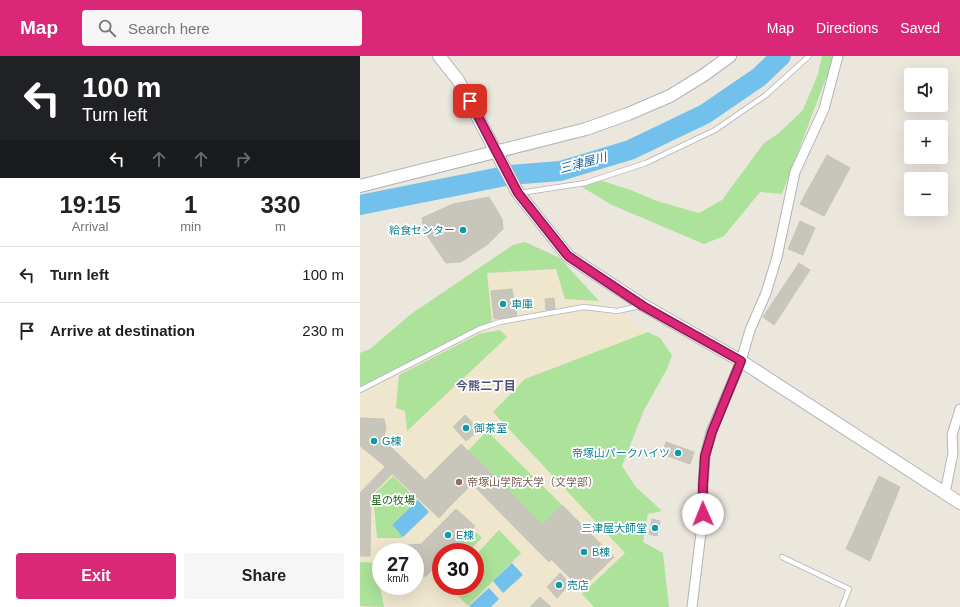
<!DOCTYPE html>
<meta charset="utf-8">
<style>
body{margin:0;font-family:Arial,"Noto Sans JP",sans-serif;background:#f6f6f6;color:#202124;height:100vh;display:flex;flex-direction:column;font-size:15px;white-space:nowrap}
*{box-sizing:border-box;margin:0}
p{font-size:13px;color:#757577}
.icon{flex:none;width:22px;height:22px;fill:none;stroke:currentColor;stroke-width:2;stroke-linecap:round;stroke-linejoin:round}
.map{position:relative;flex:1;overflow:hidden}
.details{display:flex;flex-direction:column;background:#fff;width:360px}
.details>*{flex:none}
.top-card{background:#202124;color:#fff;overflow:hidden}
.tools{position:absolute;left:544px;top:12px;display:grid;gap:8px}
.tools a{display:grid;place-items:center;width:44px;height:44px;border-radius:4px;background:#fff;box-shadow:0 4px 16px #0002;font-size:20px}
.speed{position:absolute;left:12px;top:487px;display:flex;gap:8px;font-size:20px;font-weight:700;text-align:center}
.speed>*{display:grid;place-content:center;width:52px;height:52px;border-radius:50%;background:#fff;box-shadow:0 4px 16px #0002;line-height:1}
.speed small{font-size:10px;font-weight:400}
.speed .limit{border:6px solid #d22;background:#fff;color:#111}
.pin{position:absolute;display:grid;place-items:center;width:34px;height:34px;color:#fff;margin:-17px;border-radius:8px;box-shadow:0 2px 6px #0006}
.me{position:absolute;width:44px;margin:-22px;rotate:359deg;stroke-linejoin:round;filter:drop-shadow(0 0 3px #0008)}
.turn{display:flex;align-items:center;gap:14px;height:84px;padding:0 16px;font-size:18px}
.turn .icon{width:52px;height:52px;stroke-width:2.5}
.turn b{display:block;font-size:28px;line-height:34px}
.lanes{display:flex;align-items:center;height:38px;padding:0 16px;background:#0003;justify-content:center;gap:20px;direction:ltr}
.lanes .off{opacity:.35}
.eta{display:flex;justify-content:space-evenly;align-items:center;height:68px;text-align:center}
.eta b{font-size:24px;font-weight:700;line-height:28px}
.action{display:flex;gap:8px;margin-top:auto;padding:8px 16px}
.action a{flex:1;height:46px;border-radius:4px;background:#db2777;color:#fff;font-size:16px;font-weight:700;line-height:46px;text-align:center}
.action a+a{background:#f6f6f6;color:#202124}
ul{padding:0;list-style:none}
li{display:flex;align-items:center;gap:12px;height:56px;padding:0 16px;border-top:1px solid #e0e0e0}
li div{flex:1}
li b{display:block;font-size:15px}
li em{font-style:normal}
header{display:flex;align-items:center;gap:24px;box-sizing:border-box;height:56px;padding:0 20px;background:#db2777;color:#fff}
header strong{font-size:19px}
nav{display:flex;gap:22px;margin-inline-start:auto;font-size:14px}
.search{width:280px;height:36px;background:#f6f6f6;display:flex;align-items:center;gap:10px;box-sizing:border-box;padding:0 14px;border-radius:4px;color:#757577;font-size:15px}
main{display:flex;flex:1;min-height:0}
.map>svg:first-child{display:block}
</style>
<header>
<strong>Map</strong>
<div class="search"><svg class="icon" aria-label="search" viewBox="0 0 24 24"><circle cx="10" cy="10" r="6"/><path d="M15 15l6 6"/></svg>Search here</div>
<nav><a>Map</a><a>Directions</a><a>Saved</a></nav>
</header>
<main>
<section class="details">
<div class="top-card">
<div class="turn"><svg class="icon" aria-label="left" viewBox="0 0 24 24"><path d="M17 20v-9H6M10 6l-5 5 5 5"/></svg><div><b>100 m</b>Turn left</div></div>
<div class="lanes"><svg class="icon" aria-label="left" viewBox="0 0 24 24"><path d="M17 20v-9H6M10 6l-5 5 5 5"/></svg><svg class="icon off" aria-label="ahead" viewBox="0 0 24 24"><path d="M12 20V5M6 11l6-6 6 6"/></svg><svg class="icon off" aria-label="ahead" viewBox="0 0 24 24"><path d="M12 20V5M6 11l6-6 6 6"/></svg><svg class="icon off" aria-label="right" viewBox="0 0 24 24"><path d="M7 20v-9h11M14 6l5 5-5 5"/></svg></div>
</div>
<div class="eta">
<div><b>19:15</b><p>Arrival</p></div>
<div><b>1</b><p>min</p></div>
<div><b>330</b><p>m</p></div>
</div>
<ul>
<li><svg class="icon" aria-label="left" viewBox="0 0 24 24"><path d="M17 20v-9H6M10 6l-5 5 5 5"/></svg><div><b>Turn left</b></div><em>100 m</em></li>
<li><svg class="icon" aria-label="arrive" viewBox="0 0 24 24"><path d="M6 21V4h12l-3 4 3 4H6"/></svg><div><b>Arrive at destination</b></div><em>230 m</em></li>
</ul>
<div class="action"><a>Exit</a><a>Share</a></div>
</section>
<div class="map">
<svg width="600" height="551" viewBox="0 0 600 551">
<rect width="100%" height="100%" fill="#ece7dd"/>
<path fill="#eee6cd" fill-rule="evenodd" d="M197,213L204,243L239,245L288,276L165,323L133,356L265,497L222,538L234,551H0V334L127,217ZM21,496H55V530H21ZM81,496H115V530H81Z"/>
<g fill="#ace29a">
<path d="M462,0H473L470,12L422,138L400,136L364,180L344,188L252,149L222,131L239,124L268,133L297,145L339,157L362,144L404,87L419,77L443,54L458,18Z"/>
<path d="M165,186L200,202L239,245L205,243L196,213L127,217L132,266L0,334V297L10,293L51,258L153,189Z"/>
<path d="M140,274L147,281L47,375L45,355L36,352L39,319L119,278Z"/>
<path d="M288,276L300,282L312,299L308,311L284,354L262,410L275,430L302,455L288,458L283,486L303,497L309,551H234L222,538L265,497L133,356L165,323Z"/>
<path d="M127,375L202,449L182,469L108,395Z"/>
<path d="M33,420L58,444L32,469L43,481L41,482H17L13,439Z"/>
<path d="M113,473L122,482L108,496H91Z"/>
<path d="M139,474L161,497L108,550L88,530H115V500Z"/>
<path d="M0,506L15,507L24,551L0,550Z"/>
</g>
<g fill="#72c1ec">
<path d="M58,444L69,456L43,481L32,469Z"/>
<path d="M152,507L163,519L143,537L133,525Z"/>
<path d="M129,532L139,543L131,551H111L109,550Z"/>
</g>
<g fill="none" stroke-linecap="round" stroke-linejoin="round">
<path stroke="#72c1ec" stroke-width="20" d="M0,149L150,119L200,115L270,94L345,58L399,21L421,0"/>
</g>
<g fill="#c8c5bb" stroke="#c8c3b7">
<path d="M467,99L490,112L464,160L440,148Z"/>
<path d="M129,141L142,163L143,173L128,188L101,206L86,207L64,175L62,162L93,148Z"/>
<path d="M440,165L455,172L443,199L428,193Z"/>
<path d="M439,207L450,214L414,269L403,261Z"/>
<path d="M152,233L157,261L134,263L131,235Z"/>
<path d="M194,242L195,253L186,254L185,243Z"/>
<path d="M105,359L119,374L106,385L93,371Z"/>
<path d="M0,362L24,363L26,372L24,381L33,393L20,406L0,390Z"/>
<path d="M306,386L334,396L330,408L302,398Z"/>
<path d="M101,388L127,413L91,449L65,424Z"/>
<path d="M33,393L91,449L79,462L20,406Z"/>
<path d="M26,410L33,417L11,439H0V437Z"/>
<path d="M127,413L204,491L189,506L112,428Z"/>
<path d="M519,420L540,431L510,505L486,493Z"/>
<path d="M0,439H11L10,500H0Z"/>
<path d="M202,449L254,501L221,533L192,504L204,491L182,469Z"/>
<path d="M96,453L115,470L90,496H81V505L66,520L61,488Z"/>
<path d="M292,463L300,465L297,480L289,478Z"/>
<path d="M61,488L66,520L55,521V496H35V490Z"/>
<path d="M200,517L210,528L197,542L187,531Z"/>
<path d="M180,541L191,551H170Z"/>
</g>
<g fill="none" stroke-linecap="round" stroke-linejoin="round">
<defs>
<g id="service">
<path d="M160,137L225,127L286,107L355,74L406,39L449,0"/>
<path d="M0,334L119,273L140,266L224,251L257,255L280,250"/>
<path d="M422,501L489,533L482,551"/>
</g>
<g id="minor">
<path d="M585,437L593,397L592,379L600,353"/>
<path d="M332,551L343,460V429L345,400L351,376L381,305L390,274L406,237L417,201L435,116L464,53L478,0"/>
</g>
<g id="tertiary">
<path d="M79,0L98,24L158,137L208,200L283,249L381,305L600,447"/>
<path d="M0,130L226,73L268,58L310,40L344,19L370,0"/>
</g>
</defs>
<use href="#service" stroke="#b1b2be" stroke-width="6"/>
<use href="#minor" stroke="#b1b2be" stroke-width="11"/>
<use href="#tertiary" stroke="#b1b2be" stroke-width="14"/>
<use href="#service" stroke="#fff" stroke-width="4.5"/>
<use href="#minor" stroke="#fff" stroke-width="9"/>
<use href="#tertiary" stroke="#fff" stroke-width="12"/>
</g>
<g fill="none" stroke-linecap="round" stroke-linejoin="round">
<defs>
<path id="route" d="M110,45L158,137L208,200L283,250L381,305L352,376L345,400L343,429V458"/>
</defs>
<use href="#route" stroke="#8e194d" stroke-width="10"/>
<use href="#route" stroke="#db2777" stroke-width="7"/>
</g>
<g fill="#0f9aa8" stroke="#fff" stroke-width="1.5">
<circle cx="103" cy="174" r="4"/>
<circle cx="143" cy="248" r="4"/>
<circle cx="106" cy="372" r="4"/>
<circle cx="14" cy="385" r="4"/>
<circle cx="318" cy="397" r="4"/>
<circle cx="295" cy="472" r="4"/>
<circle cx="88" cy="479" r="4"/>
<circle cx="224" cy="496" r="4"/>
<circle cx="199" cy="529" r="4"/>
</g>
<circle fill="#8d6e63" stroke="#fff" stroke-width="1.5" cx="99" cy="426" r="4"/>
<g text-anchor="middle" stroke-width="3.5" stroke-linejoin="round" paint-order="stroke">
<g font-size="11" fill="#0d838f" stroke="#fff" text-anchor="start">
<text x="95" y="178" text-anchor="end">給食センター</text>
<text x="151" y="252">車庫</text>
<text x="114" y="376">御茶室</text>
<text x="22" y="389">G棟</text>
<text x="310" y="401" text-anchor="end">帝塚山パークハイツ</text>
<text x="287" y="476" text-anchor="end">三津屋大師堂</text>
<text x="96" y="483">E棟</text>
<text x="232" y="500">B棟</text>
<text x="207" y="533">売店</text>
</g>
<g font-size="11" fill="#785e54" stroke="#fff" text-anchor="start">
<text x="107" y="430">帝塚山学院大学（文学部）</text>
</g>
<g font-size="11" fill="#24671b" stroke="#fff">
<text x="33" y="448">星の牧場</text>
</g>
<g font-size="12" font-style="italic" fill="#105e9a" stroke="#fff">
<text transform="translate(223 107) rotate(-15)" y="4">三津屋川</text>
</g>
<g font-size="12" font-weight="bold" fill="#4c507b" stroke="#fff">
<text x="126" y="334">今熊二丁目</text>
</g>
</g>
</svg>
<div class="tools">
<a><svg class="icon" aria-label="sound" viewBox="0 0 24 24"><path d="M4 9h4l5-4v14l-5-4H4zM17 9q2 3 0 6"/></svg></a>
<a>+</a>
<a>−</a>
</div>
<div class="speed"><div>27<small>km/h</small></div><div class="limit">30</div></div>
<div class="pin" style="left:110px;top:45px;background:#d93025"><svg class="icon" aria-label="arrive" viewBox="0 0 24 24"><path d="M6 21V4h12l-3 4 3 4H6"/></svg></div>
<svg class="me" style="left:343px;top:458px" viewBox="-20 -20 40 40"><circle r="19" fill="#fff"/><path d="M0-13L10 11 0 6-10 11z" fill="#db2777"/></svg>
</div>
</main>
